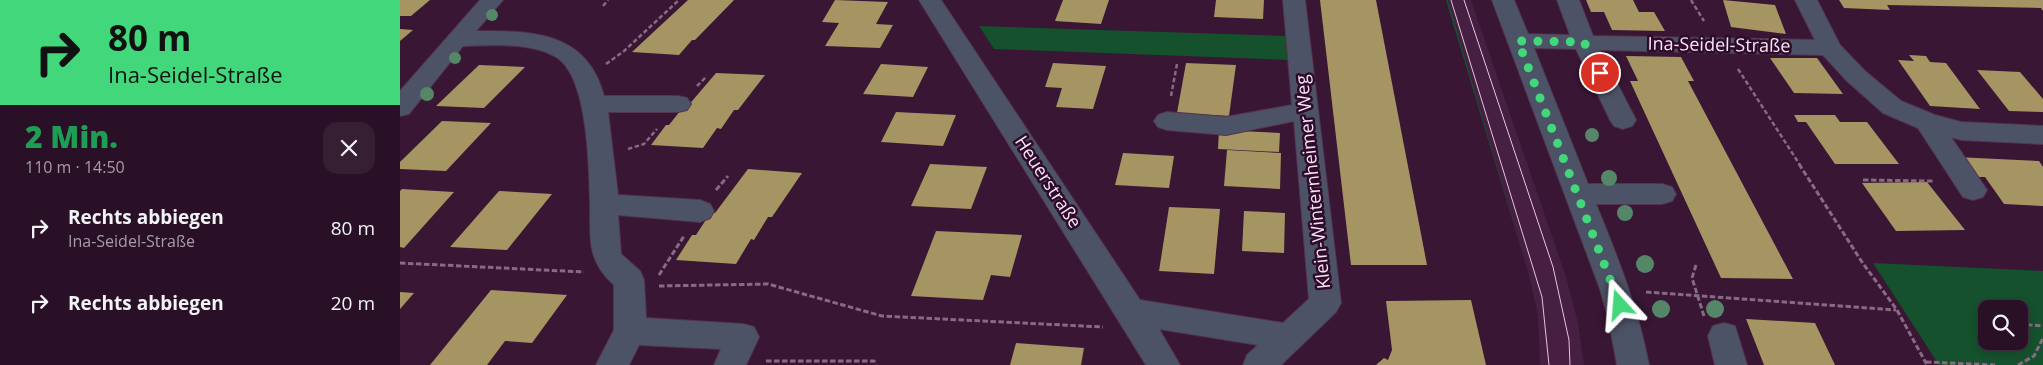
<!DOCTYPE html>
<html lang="de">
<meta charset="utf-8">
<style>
body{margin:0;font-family:"Open Sans",sans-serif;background:#361e33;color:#f1f3f6;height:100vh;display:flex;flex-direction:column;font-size:19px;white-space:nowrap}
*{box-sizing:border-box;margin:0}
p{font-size:16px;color:#a59da7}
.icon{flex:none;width:28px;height:28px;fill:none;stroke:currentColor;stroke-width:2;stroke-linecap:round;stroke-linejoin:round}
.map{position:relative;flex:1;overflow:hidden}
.drawer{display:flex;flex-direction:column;background:#2a1027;width:400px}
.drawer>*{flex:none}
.guide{background:#42d77b;color:#111;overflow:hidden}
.tools{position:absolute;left:1578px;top:300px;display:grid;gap:10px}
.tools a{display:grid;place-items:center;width:50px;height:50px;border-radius:10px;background:#2a1027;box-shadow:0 2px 8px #0003,0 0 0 1px #463044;font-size:25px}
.pin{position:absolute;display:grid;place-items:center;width:42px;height:42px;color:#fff;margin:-21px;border:2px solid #fff;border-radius:50%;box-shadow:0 1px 5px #0007}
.me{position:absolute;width:55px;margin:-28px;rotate:341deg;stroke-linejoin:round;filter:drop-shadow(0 0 4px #0008)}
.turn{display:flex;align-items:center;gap:18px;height:105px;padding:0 25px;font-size:22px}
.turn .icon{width:65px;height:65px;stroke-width:2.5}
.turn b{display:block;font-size:35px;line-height:42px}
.round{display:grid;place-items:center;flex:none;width:52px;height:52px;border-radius:15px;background:#361e33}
.summary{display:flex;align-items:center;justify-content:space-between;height:85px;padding:0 25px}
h1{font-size:30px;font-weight:800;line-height:38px;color:#1e9e55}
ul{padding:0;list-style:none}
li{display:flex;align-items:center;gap:15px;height:75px;padding:0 25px}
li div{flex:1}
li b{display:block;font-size:19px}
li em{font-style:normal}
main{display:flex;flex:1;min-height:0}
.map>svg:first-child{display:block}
</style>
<main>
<section class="drawer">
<div class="guide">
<div class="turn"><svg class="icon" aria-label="right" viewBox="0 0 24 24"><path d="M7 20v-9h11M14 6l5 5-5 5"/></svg><div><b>80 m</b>Ina-Seidel-Straße</div></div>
</div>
<div class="summary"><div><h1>2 Min.</h1><p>110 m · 14:50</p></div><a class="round"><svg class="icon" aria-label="close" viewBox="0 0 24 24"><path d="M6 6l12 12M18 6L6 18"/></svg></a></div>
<ul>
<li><svg class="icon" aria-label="right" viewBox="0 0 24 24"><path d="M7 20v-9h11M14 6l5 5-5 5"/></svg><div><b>Rechts abbiegen</b><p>Ina-Seidel-Straße</p></div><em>80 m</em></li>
<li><svg class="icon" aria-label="right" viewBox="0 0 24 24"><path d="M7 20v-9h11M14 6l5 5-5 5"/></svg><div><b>Rechts abbiegen</b></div><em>20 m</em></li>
</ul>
</section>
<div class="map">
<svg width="1643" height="365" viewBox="0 0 1643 365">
<rect width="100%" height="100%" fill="#381634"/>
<path fill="#471f42" d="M1048,0H1071L1166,277L1178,323L1184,365H1140L1138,315L1129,275Z"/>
<g fill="#15512c" fill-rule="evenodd">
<path d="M1046,0H1048L1129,275Z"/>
<path d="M579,26L887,36L889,60L594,49Z"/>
<path d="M1473,263L1643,271V365H1539ZM1586,309H1619V341H1586Z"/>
</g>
<g fill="#a59562">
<path d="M0,0H30L11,16H0Z"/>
<path d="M288,0H334L295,40H292L279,55L232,52Z"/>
<path d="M435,0L488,2L476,24L493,25L480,48L425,46L439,23L422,22Z"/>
<path d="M663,0H709L701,24L655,21Z"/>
<path d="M816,0H864L863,19L814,17Z"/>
<path d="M920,0H976L1027,265H951Z"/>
<path d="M1186,0H1233L1239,12H1254L1265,31L1212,30L1204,12H1191Z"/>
<path d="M1323,0L1375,5L1386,34L1331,27Z"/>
<path d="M1439,0H1643V11L1641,8L1487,5L1490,10L1444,8Z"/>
<path d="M0,29L13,30L0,41Z"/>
<path d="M1509,55L1526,56L1530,62L1546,63L1580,109L1530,106L1498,60L1514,61Z"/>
<path d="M1226,56L1281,57L1294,81H1288L1393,279L1321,278L1230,81H1238Z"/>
<path d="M1370,58H1417L1443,94L1394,93Z"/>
<path d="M653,63L706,66L693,109L656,107L662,88L645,87Z"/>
<path d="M786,63L836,65L829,116L777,113Z"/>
<path d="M481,64L528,67L513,97L463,94Z"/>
<path d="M79,65L125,67L84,108L36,106Z"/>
<path d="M1577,70L1620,72L1643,99V112L1609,111Z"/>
<path d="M316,73L365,75L338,110H334L321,129L317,128L303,148L251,145L266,125H269L284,106L287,107Z"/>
<path d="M496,112L556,115L543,146L481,142Z"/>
<path d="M1394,115H1435L1440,122H1467L1499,164H1435L1406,122H1398Z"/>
<path d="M42,121L91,123L46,171L0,169V162Z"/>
<path d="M819,130L880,133L879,152L818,149Z"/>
<path d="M827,150L881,153L880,189L824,186Z"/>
<path d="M723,153L774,156L769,188L715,185Z"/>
<path d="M1556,157L1639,161L1643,167V206L1604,204L1585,177H1570Z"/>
<path d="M530,164L587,167L571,209L511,206Z"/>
<path d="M348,169L402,173L372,217H368L354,240L351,239L336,264L276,260L292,235H296L311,212L315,213Z"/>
<path d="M1527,182L1565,230L1496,231L1462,183Z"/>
<path d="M2,189L54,192L4,248L0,247V191Z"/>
<path d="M99,191L152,194L107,250L50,247Z"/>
<path d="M769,207L820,209L814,274L759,271Z"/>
<path d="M844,211L885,213L884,253L842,251Z"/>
<path d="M536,231L622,235L610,277L591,275L583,300L511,296Z"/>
<path d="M91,290L167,295L132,343L105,341L87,365H30Z"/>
<path d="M0,292L14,293L0,309Z"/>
<path d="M1071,300L1086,365H976L984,358L988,360L992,350L986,301Z"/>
<path d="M1346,319L1415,323L1435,365H1364Z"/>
<path d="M616,343L684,348L681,365H610Z"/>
</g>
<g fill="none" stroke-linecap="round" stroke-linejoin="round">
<defs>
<g id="minor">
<path d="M80,0H103L76,31C132,31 187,31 204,96H278L287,98L291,104L287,110L278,112H208L218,195L300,200L310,204L314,211L310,218L300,222L218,215L221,254L240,271L244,280L246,318L343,324L354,327L359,337L346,365H314L321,349L239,345L229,365H196L214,330V285C185,259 191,236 190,201C189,166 188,76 156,57C130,42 92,45 63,46L9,114L0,116V91Z"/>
<path d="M519,0H541L740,300L883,323L909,299L894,121L826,135L767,130L758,127L754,121L758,115L767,112L826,117L892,105L883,0H905L941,303L936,312L881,365H843L847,355L858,345L759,329L780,365H746Z"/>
<path d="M1092,0H1114L1128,34L1170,35L1157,0H1179L1193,36L1415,40L1395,0H1417L1440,45L1465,71L1501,101L1535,115L1561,122L1643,126V144L1561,140L1551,137L1587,190L1583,197L1573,200L1563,197L1518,128L1483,113L1447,81L1423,55L1200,50L1236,120L1232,126L1223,129L1214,126L1210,120L1176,49L1134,48L1188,184H1262L1272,187L1276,194L1272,201L1262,204H1196C1218,258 1238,308 1249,365H1217L1209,322L1200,289Z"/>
<path d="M1324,323L1335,326L1347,365H1315L1308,336L1313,326Z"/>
</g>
</defs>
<use href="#minor" stroke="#53334f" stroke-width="2"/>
<g stroke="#876a83" stroke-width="2.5" stroke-dasharray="4.5 2.5" stroke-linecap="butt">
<path d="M1291,0L1304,21"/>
<path d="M203,6L208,0"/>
<path d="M206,64L224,51L279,0"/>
<path d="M1338,69L1400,165"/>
<path d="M297,86L307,76"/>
<path d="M771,96L777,64"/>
<path d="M228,149L244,144L257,129"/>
</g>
<g stroke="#876a83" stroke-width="3" stroke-dasharray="5.5 2.5" stroke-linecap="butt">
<path d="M1399,164L1462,262L1497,310L1527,365"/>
<path d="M1463,180L1533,181"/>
<path d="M316,190L328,176"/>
<path d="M0,263L184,272"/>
<path d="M1296,265L1292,278L1304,316"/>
<path d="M259,275L284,236"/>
<path d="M259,286L368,284L482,316L703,327"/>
<path d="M1246,292L1496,310"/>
<path d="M1619,324L1643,326"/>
<path d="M366,361H474L476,365"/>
<path d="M1526,362L1595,365"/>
<path d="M1618,365L1634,356L1643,338"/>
</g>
<use href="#minor" fill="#4d5366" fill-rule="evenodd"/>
<g stroke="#e0c7dc" stroke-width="1">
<path d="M1051,0L1142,297L1149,365"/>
<path d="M1064,0L1153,267L1169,340L1170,365"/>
</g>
</g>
<g fill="#568668">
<circle cx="92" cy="15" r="6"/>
<circle cx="55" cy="58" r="6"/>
<circle cx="27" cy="94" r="7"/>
<circle cx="1192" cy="135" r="7"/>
<circle cx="1209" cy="178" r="8"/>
<circle cx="1225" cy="213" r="8"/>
<circle cx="1245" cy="264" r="9"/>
<circle cx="1261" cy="309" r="9"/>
<circle cx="1315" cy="309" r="9"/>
</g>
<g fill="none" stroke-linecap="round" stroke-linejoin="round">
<path stroke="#42d77b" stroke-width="9" stroke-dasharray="0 16.2" d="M1200,73L1184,42L1118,41L1220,305"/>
</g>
<g text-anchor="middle" stroke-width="5" stroke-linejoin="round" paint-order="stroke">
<g font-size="18" fill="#fae3f6" stroke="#2d0c2a">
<text transform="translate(1319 45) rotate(1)" y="6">Ina-Seidel-Straße</text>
<text transform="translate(648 182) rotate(57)" y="6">Heuerstraße</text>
<text transform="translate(913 182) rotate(-96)" y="6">Klein-Winternheimer Weg</text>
</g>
</g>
</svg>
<div class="tools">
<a><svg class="icon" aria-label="search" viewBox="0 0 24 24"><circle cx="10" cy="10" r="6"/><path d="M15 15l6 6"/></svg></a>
</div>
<div class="pin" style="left:1200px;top:73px;background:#d93025"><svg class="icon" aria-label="arrive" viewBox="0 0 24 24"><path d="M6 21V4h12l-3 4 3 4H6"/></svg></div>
<svg class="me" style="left:1220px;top:305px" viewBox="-20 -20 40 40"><path d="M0-17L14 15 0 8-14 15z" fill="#42d77b" stroke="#fff" stroke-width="4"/></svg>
</div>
</main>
